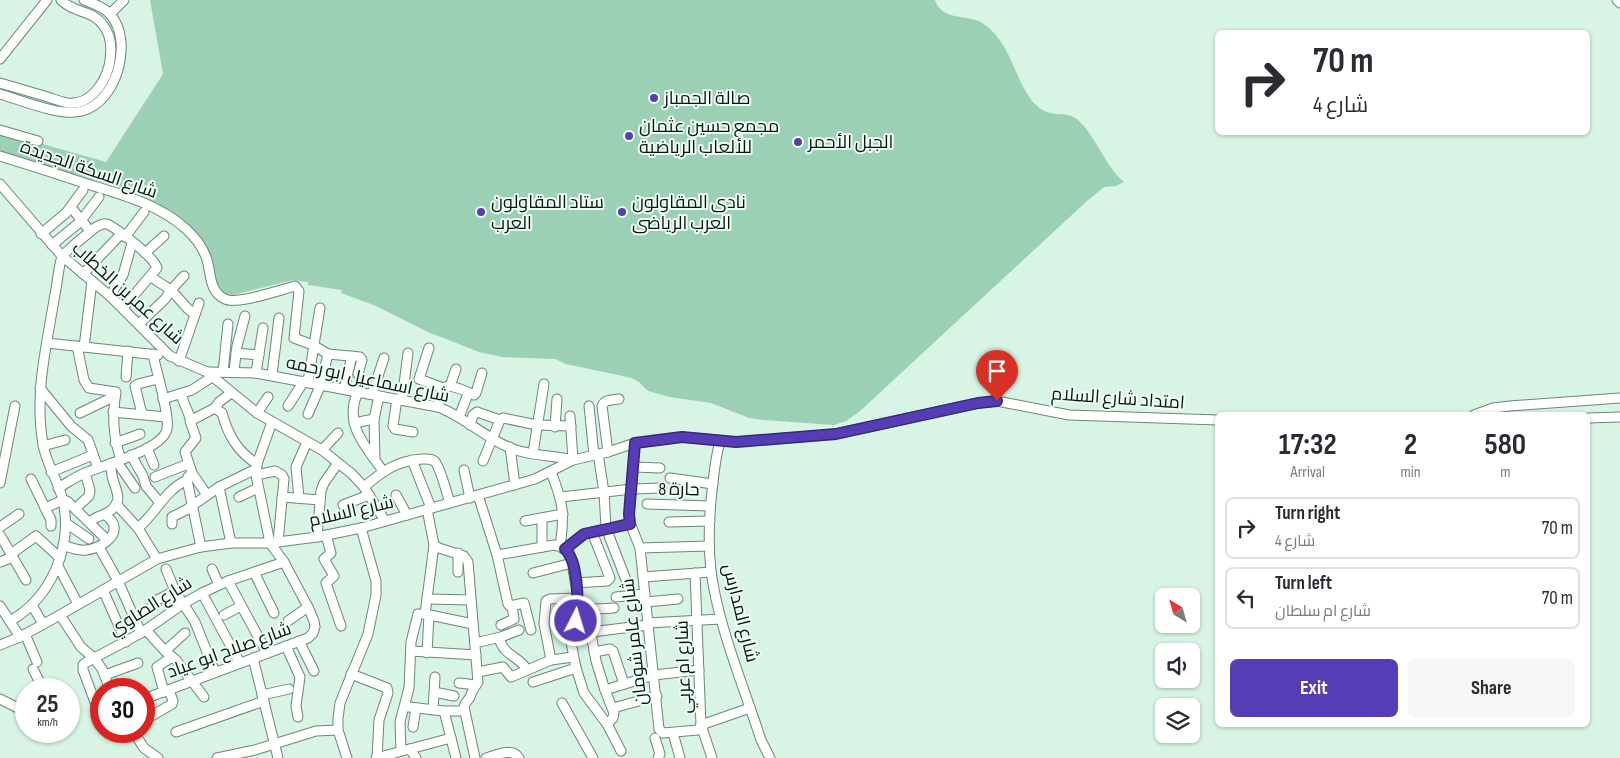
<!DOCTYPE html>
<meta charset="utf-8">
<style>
body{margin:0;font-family:"Sofia Sans Condensed",Cairo,sans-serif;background:#f7f7f7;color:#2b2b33;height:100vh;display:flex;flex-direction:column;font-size:19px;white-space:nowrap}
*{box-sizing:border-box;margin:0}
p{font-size:16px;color:#7c7c81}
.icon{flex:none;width:28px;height:28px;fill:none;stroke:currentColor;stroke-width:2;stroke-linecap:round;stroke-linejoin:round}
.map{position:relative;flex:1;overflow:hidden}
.panel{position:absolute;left:1215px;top:412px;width:375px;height:315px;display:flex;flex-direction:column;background:#fff;border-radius:8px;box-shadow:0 1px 4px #0004}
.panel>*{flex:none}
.guide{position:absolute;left:1215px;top:30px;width:375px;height:105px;border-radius:8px;box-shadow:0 1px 4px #0004;background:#fff;color:#2b2b33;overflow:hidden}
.needle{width:32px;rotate:323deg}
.fabs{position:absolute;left:1155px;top:588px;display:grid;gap:10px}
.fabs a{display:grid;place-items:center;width:45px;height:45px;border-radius:8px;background:#fff;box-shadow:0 1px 4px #0004;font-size:25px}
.speed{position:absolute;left:15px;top:678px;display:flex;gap:10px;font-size:25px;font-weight:700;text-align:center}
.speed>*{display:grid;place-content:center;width:65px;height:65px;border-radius:50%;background:#fff;box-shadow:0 1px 4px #0004;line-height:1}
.speed small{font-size:12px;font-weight:400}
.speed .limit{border:8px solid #d22;background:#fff;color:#111}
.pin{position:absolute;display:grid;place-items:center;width:42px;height:42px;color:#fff;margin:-51px -21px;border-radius:50% 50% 50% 0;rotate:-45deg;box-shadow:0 0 5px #0007}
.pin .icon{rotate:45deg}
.me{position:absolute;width:55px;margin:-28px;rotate:5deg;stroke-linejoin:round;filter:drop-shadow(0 0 4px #0008)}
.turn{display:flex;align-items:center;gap:18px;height:105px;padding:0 15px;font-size:22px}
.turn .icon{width:65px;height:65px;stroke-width:2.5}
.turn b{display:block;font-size:35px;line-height:42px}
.eta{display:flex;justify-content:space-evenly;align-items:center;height:85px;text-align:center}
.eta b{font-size:30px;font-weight:700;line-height:35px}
.cta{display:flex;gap:10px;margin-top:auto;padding:10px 15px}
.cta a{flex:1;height:58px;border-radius:8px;background:#563db5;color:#fff;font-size:20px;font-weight:700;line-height:58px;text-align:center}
.cta a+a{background:#f7f7f7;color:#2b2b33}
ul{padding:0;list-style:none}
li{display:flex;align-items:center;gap:15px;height:62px;margin:0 10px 8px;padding:0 5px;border:2px solid #e1e1e2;border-radius:8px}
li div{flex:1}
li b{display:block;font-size:19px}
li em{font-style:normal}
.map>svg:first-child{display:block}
</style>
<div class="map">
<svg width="1620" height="758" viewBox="0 0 1620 758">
<rect width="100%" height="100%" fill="#d7f4e4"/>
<path fill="#9cd0b4" d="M150,0H935C941,20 966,15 981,22C984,24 988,27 990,29C1012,49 1015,80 1033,102C1051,122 1063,108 1078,120C1096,136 1105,166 1124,182L1116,186L1104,187L1087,201L859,412L846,421L834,425L763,420L749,418L711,403L670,397L648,391L639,382L632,378L566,364L555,359L502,357L479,352L428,332L376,306L341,293L342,290L308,285V282L293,280L233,295L224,294L217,288L201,244L139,200L141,194L0,152V132L106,162L163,74Z"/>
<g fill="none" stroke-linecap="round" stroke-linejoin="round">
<defs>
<g id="minor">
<path d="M1617,0L1620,3"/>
<path d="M110,14L124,0"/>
<path d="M0,59L47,0"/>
<path d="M0,83C14,87 27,91 41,95C49,97 58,101 67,103C89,106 104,85 109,66C112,52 112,36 103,25C93,10 73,13 61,0"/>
<path d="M0,94C21,100 61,117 82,111C117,102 134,41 110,14C103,6 93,4 84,0"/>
<path d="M0,130L38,141"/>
<path d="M0,156C29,165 58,174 87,184C120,194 159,204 186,229C196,238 203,247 207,260C211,273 209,292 225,299C237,305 280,290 295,286L299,291L294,338L313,345L328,354L360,357L362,360L358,374"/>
<path d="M0,184L62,256L110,296L170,356L207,372L257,413L322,450L352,474L364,487L385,521"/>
<path d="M74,211L90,231"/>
<path d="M41,234L66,213L83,190"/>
<path d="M125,237L144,212"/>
<path d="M52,245L80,222L99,197"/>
<path d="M145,253L164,236"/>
<path d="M83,274L121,234"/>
<path d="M151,277L171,290L188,309L195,314"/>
<path d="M110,296L123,275L132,243"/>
<path d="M139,324L165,299L171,290L184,276"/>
<path d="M47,343L158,355"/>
<path d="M77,346L84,380L89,388L116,392C112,416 113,436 121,460"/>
<path d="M84,347L92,281"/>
<path d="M429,348L419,379L443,388"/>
<path d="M236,353L259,355"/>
<path d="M179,361L199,303"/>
<path d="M234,371L237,346L245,316"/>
<path d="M207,372L256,373L438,407C463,416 483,436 508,447C528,456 552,455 573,460L570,416"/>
<path d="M223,372L228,324"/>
<path d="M256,373L263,328"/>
<path d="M272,375L279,318"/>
<path d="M126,377L128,351"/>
<path d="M308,382L320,308"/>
<path d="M450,386L456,369"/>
<path d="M40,388L71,426L88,440L98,468"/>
<path d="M443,388C450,383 462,390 470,393"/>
<path d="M344,389L352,356"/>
<path d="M358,392C343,423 365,446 383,471"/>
<path d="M372,394L384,358"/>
<path d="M181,395L191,420"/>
<path d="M163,399L192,390L212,377"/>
<path d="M397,399L393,426L395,429L413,432"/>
<path d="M402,400L408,353"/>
<path d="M288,406L304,381"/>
<path d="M589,406L594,455"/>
<path d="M438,407L443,388"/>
<path d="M215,408L222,413C228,435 237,451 257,464"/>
<path d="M215,408L219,402L231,393"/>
<path d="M113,412L166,417"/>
<path d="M80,413L115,396"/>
<path d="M257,413L268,397"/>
<path d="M142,414L135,386L138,384L158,379"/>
<path d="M308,414L321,384L328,354"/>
<path d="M1474,415L1493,408L1510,406L1620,398"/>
<path d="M459,417L468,394L470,393L474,395L476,393L482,373"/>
<path d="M1588,418L1620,417"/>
<path d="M354,423L374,419"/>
<path d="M470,425L473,415L477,412L500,420"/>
<path d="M555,427L557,399"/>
<path d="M720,442C715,458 714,474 712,491C709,517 708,544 711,571C718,626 744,687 761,740L770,758"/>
<path d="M115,443L140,434"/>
<path d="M635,443L629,514L630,523L640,548L659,729L663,733L698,730L701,725L750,708"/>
<path d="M43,446L65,440"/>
<path d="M510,447L515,485"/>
<path d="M147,448L154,465"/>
<path d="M322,450L338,433"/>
<path d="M608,452L602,406C605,399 612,400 619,399"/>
<path d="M533,453L544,384"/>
<path d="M598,454L604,492L606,528L626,580"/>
<path d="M131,455L143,476L146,486L160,503"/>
<path d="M375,459L374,419L379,396"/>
<path d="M412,460L431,508"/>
<path d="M483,461L500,420L503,418L537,425L571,426"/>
<path d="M117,462L135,488"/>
<path d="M634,467L660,468"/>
<path d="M464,470L470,498"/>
<path d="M51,472L93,455"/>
<path d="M551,472C563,502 565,514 560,546"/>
<path d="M192,473L188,477L187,480L201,547"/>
<path d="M256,475L275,471L282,475L284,479L278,542"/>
<path d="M155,477L188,464"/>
<path d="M670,478L713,484"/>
<path d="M31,479L51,520V526"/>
<path d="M0,483L15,406"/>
<path d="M219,487L231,543"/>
<path d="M364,487C383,471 396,461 422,459C427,459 433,458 436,463C442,473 446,491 450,503"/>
<path d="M58,488C67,483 75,477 85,473C103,465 163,450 167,429C170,415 156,371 153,354"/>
<path d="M207,495L192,473L185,452L196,438L190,421L215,408"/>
<path d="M396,495L407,515"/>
<path d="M478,495L497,555L508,604L510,606L524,603L531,630"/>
<path d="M239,497L258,488"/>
<path d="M282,497L320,500"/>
<path d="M561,497L632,489L662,488"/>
<path d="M299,498L296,467L307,442"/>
<path d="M116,504L138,528L157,559"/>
<path d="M647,504L710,506"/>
<path d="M343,505L369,495"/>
<path d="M45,508L63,500L67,501L107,540"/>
<path d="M76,508L89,496L90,490L85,473"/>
<path d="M427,509L434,545L439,548L464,556L468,562L478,682C473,688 473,690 470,697C468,701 465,702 464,707L475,758"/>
<path d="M525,521L563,514"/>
<path d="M90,522C95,517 101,516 107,513C123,503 118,494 113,480C112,475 111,470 110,464"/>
<path d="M669,522L710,521"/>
<path d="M66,523L89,539"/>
<path d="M172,524V517L186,510L219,487L256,469"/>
<path d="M0,527L19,514"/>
<path d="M138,528C157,512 164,491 187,480"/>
<path d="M0,535L26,580"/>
<path d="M326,535L331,553L324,559L334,576L326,583L341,626"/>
<path d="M317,537L321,491L324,483L338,463"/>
<path d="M63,545C71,548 78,551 86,550C97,549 116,539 114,527C114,522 109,518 105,514"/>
<path d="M99,547L118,581L141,633"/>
<path d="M542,547V518"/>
<path d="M640,548L709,546"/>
<path d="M565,549L584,534L630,523"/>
<path d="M458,553V572"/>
<path d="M11,554L36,536L60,558"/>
<path d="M497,555L554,545C562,546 567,550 571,558L578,598L576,621L570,637L576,668L584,693L607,724L621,751"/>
<path d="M0,562L13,557"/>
<path d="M58,566L78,604"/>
<path d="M166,569L175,591L195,622L215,672"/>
<path d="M212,569L219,585"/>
<path d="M254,572L274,613"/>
<path d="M533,573L572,563"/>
<path d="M695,573L701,725L712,758"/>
<path d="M643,577L711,572"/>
<path d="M228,581L267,653"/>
<path d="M576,583L607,581L610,578L592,532"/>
<path d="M103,590L126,642"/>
<path d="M202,593L240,663"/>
<path d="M616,597L645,594"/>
<path d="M427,599L471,600"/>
<path d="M155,601L175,591"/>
<path d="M646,602L678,599"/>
<path d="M32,605L43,624"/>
<path d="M0,606L20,637"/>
<path d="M578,610L614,608"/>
<path d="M425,614L473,624"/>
<path d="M60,615L81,647L94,658L102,669L110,689"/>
<path d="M224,615L241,606"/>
<path d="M134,617L156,605"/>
<path d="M10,621C51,598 73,547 63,501C59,482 46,464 43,444C34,393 47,344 55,294C57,286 59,263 62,257C64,252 90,232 96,227C100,225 103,223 107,224C118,229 154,257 157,268L123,308"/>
<path d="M288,621L308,607"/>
<path d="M648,623L721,619"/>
<path d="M501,625L514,619L512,606"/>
<path d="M573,629L586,626L590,628L596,661L605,690L614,713L613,718L607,724"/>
<path d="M146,630L165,651L176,660L204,697"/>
<path d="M591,632L648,625"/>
<path d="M25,634L37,662"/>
<path d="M499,638C504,657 520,656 527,670"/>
<path d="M299,641L314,671"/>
<path d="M475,643L501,637L519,630"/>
<path d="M0,645L20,637L60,615L157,559L201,547L231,543H270L317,537L361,528L535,479L573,460L608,452L635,443L682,437L736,442L835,434L978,403L997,401L1069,415L1218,420"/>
<path d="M286,646L300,677L296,706L298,717"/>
<path d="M165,651L185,633"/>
<path d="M411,651L476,655"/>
<path d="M594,652L610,649L613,651L624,684"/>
<path d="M427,653L429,615"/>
<path d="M253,658L278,758"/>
<path d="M551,660L544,624L546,601L550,599L578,598"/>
<path d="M33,669L43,689"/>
<path d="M478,672L503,667L511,677L551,660L573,657"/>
<path d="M351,674L387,688L388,693L379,720L377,758"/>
<path d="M105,675L138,663"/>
<path d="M533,682L576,668"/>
<path d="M459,683L476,685"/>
<path d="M605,690L654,675L699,670"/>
<path d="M164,692L157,667L172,657"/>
<path d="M434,692L454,696"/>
<path d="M262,695L289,689"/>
<path d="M0,699L26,712"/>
<path d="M144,699L308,638L313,633L315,627L314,621L308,607L284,562L270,543L256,475L257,464L272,422"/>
<path d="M562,703L593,758"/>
<path d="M405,705L409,707L444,711H464"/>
<path d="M613,708L657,696"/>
<path d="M433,710L435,677"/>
<path d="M444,711L456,758"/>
<path d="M99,713L83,670V665L85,663L141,633L183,604L202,593L228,581L284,562"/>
<path d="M144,714L148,718L172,704L173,701L169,690"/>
<path d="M413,727L416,708"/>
<path d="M133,731L144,748L158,758"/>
<path d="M176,732L264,701"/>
<path d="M673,733L680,758"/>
<path d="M655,738L660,754L658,758"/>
<path d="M410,749L416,758"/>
<path d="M401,751L400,722L409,688L411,642L418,614H425L434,545"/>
<path d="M217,758L255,750L316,731L338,730"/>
<path d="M347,758L338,730V719L340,703L368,634L376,595V581L361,528"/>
<path d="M376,758L451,738"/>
<path d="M486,758C497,755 512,747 519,758"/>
</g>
</defs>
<use href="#minor" stroke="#6c8678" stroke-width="11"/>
<use href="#minor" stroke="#fff" stroke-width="9"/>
</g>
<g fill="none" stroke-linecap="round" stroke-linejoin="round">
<defs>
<path id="route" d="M576,621C579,603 578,561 565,549L584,534L630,524L629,514L635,443L682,437L736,442L836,434L978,403L997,401"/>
</defs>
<use href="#route" stroke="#382876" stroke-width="12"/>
<use href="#route" stroke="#563db5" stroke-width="9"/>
</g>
<g fill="#563db5" stroke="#edfef5" stroke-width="2">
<circle cx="654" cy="98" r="5"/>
<circle cx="629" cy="136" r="5"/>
<circle cx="798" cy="142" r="5"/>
<circle cx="481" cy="212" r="5"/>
<circle cx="622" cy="212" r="5"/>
</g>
<g text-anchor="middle" stroke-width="4" stroke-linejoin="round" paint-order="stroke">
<g font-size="18" fill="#0a140f" stroke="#edfef5" text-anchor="start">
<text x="664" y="104">صالة الجمباز</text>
<text x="639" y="132">مجمع حسين عثمان<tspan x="639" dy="21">للألعاب الرياضية</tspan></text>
<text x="808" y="148">الجبل الأحمر</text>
<text x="491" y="208">ستاد المقاولون<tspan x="491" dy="21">العرب</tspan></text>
<text x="632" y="208">نادى المقاولون<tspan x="632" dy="21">العرب الرياضى</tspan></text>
</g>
<g font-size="18" fill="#0a140f" stroke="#edfef5">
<text transform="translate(89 169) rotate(19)" y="6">شارع السكة الجديدة</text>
<text transform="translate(128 293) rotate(42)" y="6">شارع عمر بن الخطاب</text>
<text transform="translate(368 379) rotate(12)" y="6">شارع اسماعيل ابو رحمه</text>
<text transform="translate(1118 398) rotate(4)" y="6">امتداد شارع السلام</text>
<text transform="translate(679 489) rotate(1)" y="6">حارة 8</text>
<text transform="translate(351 511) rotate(-13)" y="6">شارع السلام</text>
<text transform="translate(150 606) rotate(-32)" y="6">شارع الصاوي</text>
<text transform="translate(741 613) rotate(76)" y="6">شارع المدارس</text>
<text transform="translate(634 642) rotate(-96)" y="6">شارع عامر شومان</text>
<text transform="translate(229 650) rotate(-20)" y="6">شارع صلاح ابو عياد</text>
<text transform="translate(683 667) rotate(-92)" y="6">شارع ام عربي</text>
</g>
</g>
</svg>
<div class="fabs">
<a><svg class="needle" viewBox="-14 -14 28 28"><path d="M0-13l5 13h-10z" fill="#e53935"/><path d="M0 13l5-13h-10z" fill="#7c7c81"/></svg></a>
<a><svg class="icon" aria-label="sound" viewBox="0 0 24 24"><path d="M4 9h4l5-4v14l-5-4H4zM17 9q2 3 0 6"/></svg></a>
<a><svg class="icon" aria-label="layers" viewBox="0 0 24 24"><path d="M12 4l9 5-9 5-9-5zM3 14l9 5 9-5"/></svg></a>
</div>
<div class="speed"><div>25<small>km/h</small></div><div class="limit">30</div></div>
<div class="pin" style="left:997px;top:401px;background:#d93025"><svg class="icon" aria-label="arrive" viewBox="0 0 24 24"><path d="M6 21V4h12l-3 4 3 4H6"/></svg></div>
<svg class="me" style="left:576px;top:621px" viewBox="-20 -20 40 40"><circle r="17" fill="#563db5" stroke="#fff" stroke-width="3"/><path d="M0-11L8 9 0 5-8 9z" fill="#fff"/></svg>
<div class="guide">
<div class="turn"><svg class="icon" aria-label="right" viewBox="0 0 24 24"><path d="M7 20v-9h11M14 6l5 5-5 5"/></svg><div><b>70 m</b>شارع 4</div></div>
</div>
<section class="panel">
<div class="eta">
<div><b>17:32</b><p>Arrival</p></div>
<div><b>2</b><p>min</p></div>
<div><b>580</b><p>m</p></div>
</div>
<ul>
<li><svg class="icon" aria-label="right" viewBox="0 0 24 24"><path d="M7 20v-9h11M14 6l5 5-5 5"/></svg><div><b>Turn right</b><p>شارع 4</p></div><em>70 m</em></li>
<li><svg class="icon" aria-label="left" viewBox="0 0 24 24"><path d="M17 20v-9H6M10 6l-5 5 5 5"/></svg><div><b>Turn left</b><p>شارع ام سلطان</p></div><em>70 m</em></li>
</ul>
<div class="cta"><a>Exit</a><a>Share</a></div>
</section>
</div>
